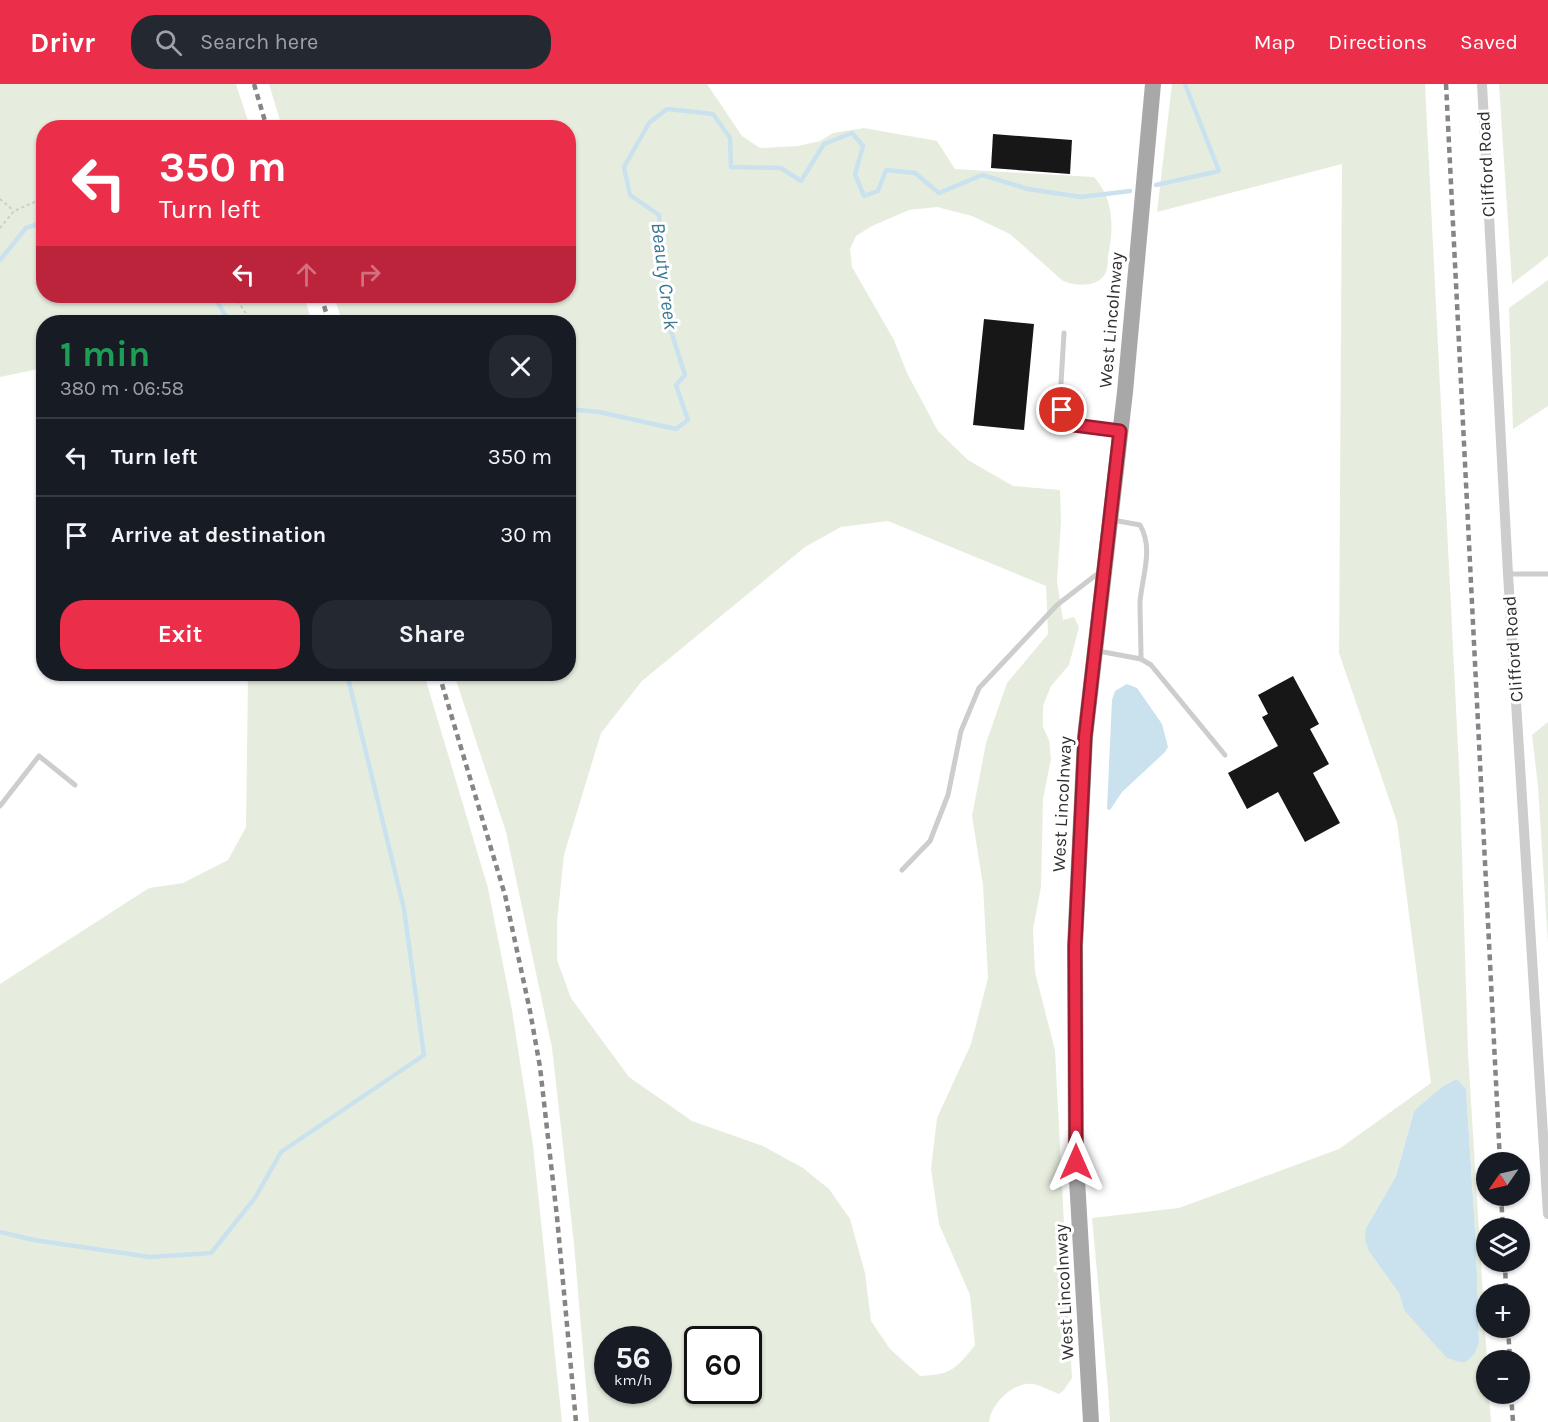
<!DOCTYPE html>
<meta charset="utf-8">
<style>
body{margin:0;font-family:Karla,sans-serif;background:#242831;color:#f1f3f6;height:100vh;display:flex;flex-direction:column;font-size:22px;white-space:nowrap}
*{box-sizing:border-box;margin:0}
p{font-size:20px;color:#9ea1a6}
.icon{flex:none;width:33px;height:33px;fill:none;stroke:currentColor;stroke-width:2;stroke-linecap:round;stroke-linejoin:round}
.map{position:relative;flex:1;overflow:hidden}
.panel{position:absolute;left:36px;top:231px;width:540px;height:366px;display:flex;flex-direction:column;background:#171b24;border-radius:24px;box-shadow:0 2px 4px #0004}
.panel>*{flex:none}
.hud{position:absolute;left:36px;top:36px;width:540px;height:183px;border-radius:24px;box-shadow:0 2px 4px #0004;background:#eb2e4a;color:#fff;overflow:hidden}
.needle{width:39px;rotate:236deg}
.tools{position:absolute;left:1476px;top:1068px;display:grid;gap:12px}
.tools a{display:grid;place-items:center;width:54px;height:54px;border-radius:50%;background:#171b24;box-shadow:0 2px 4px #0004;font-size:30px}
.speed{position:absolute;left:594px;top:1242px;display:flex;gap:12px;font-size:30px;font-weight:700;text-align:center}
.speed>*{display:grid;place-content:center;width:78px;height:78px;border-radius:50%;background:#171b24;box-shadow:0 2px 4px #0004;line-height:1}
.speed small{font-size:15px;font-weight:400}
.speed .limit{border:3px solid #111;border-radius:9px;background:#fff;color:#111}
.pin{position:absolute;display:grid;place-items:center;width:51px;height:51px;color:#fff;margin:-26px;border:3px solid #fff;border-radius:50%;box-shadow:0 2px 6px #0007}
.me{position:absolute;width:66px;margin:-33px;rotate:0deg;stroke-linejoin:round;filter:drop-shadow(0 0 4px #0008)}
.turn{display:flex;align-items:center;gap:21px;height:126px;padding:0 24px;font-size:27px}
.turn .icon{width:78px;height:78px;stroke-width:2.5}
.turn b{display:block;font-size:42px;line-height:51px}
.lanes{display:flex;align-items:center;height:57px;padding:0 24px;background:#0003;justify-content:center;gap:30px;direction:ltr}
.lanes .off{opacity:.35}
.round{display:grid;place-items:center;flex:none;width:63px;height:63px;border-radius:24px;background:#242831}
.overview{display:flex;align-items:center;justify-content:space-between;height:102px;padding:0 24px}
h1{font-size:36px;font-weight:700;line-height:45px;color:#1e9e55}
.primary-button{display:flex;gap:12px;margin-top:auto;padding:12px 24px}
.primary-button a{flex:1;height:69px;border-radius:24px;background:#eb2e4a;color:#fff;font-size:24px;font-weight:700;line-height:69px;text-align:center}
.primary-button a+a{background:#242831;color:#f1f3f6}
ul{padding:0;list-style:none}
li{display:flex;align-items:center;gap:18px;height:78px;padding:0 24px;border-top:2px solid #363941}
li div{flex:1}
li b{display:block;font-size:22px}
li em{font-style:normal}
header{display:flex;align-items:center;gap:36px;box-sizing:border-box;height:84px;padding:0 30px;background:#eb2e4a;color:#fff}
header strong{font-size:28px}
nav{display:flex;gap:33px;margin-inline-start:auto;font-size:21px}
.search{width:420px;height:54px;background:#242831;display:flex;align-items:center;gap:15px;box-sizing:border-box;padding:0 21px;border-radius:24px;color:#9ea1a6;font-size:22px}
.map>svg:first-child{display:block}
</style>
<header>
<strong>Drivr</strong>
<div class="search"><svg class="icon" aria-label="search" viewBox="0 0 24 24"><circle cx="10" cy="10" r="6"/><path d="M15 15l6 6"/></svg>Search here</div>
<nav><a>Map</a><a>Directions</a><a>Saved</a></nav>
</header>
<div class="map">
<svg width="1548" height="1338" viewBox="0 0 1548 1338">
<rect width="100%" height="100%" fill="#fff"/>
<g fill="#e7edde" fill-rule="evenodd">
<path d="M0,0H236L250,43L44,44V212H304L312,238H44L43,284L0,293Z"/>
<path d="M269,0H707L742,52L760,64L798,62L820,57L833,49L864,44L937,57L955,85L1094,93C1114,115 1114,144 1108,172C1108,177 1108,185 1105,190C1097,204 1075,202 1063,197L1010,150L972,132L937,123L909,126L872,142L856,152L850,165L852,183L894,256L907,289L938,347L968,376L1013,402L1060,406L1061,438L1057,497L1063,536L1074,533L1079,543L1069,581L1051,602L1043,622V643L1049,656L1051,675L1043,715L1041,803L1033,845L1035,888L1055,966L1072,1294L1064,1306L1059,1310C1051,1307 1040,1301 1032,1300C1013,1298 991,1320 989,1338H589L574,1160L552,964L506,748L454,590H568V238H342L334,212H568V44L282,43ZM888,437L1046,502L1048,550L1007,599L986,659L972,732L983,801L988,894L971,960L937,1034L931,1085L939,1140L970,1211L975,1261C956,1285 951,1291 920,1292L890,1265L871,1237L865,1189L850,1135L829,1105L803,1084L763,1062L692,1037L629,993L571,914L557,876V837L564,771L601,649L642,597L805,463L841,443ZM608,1256H658V1306H608ZM698,1256H748V1306H698Z"/>
<path d="M1172,0H1425L1460,704L1468,969L1487,1276L1486,1310H1489L1491,1338H1110L1108,1305L1092,1134L1179,1124L1339,1065L1431,999L1397,738L1339,569L1342,80L1157,128ZM1457,995L1466,1005L1476,1162L1479,1257L1404,1226L1399,1209L1366,1144L1396,1092L1414,1027Z"/>
<path d="M1499,0H1548V172L1512,200Z"/>
<path d="M1548,196V322L1513,345L1509,224Z"/>
<path d="M248,590H424L488,804L512,926L533,1061L562,1338H0V900L149,804L183,799L228,776L246,743Z"/>
<path d="M1548,638V860L1538,702L1532,651Z"/>
</g>
<g fill="#c9e2ee">
<path d="M1127,600L1137,604L1162,640L1168,663L1165,668L1122,708L1110,726L1107,725L1112,616L1115,607Z"/>
<path d="M1457,995L1466,1005L1476,1162L1479,1258L1475,1269L1466,1278H1459L1447,1274L1404,1226L1399,1209L1369,1167L1365,1156L1366,1144L1396,1092L1414,1027L1442,1003Z"/>
</g>
<g fill="none" stroke-linecap="round" stroke-linejoin="round">
<g stroke="#c9e2ee" stroke-width="4.5">
<path d="M1156,101L1219,87L1185,0"/>
<path d="M0,176L26,144L44,138"/>
<path d="M214,212L229,238"/>
<path d="M568,325L599,328L676,345L688,336L676,301L685,291L668,238L659,131L630,111L624,83L649,39L667,25L713,30L730,54L731,83L781,84L801,97L824,60L852,49L863,62L855,90L864,112L878,107L886,86L915,89L939,109L982,91L1028,105L1081,113L1130,107"/>
<path d="M0,1148L34,1156L150,1173L211,1169L255,1114L281,1068L424,971L404,825L347,590"/>
</g>
</g>
<g fill="#171717">
<path d="M993,50L1072,56L1070,90L991,84Z"/>
<path d="M984,235L1034,240L1024,346L973,341Z"/>
<path d="M1293,592L1319,640L1310,645L1329,680L1313,689L1340,739L1305,758L1278,708L1247,725L1228,689L1278,662L1262,633L1268,630L1258,611Z"/>
</g>
<g fill="none" stroke-linecap="round" stroke-linejoin="round">
<g stroke="#cdcdcd" stroke-width="2" stroke-dasharray="3 3" stroke-linecap="butt">
<path d="M0,115L14,127"/>
<path d="M0,144L14,127L44,114"/>
<path d="M234,212L252,238"/>
</g>
<g stroke="#cdcdcd" stroke-width="5">
<path d="M1064,249L1061,299L1062,326L1074,341L1118,347"/>
<path d="M1113,436L1140,441C1154,465 1142,492 1140,518C1140,537 1141,556 1141,575"/>
<path d="M1508,490H1548"/>
<path d="M1098,567L1141,575L1151,581L1225,671"/>
<path d="M0,722L39,672L75,701"/>
<path d="M902,786L930,757L948,711L961,647L979,604L1057,521L1101,487"/>
</g>
<path stroke="#cdcdcd" stroke-width="10" d="M1482,0L1508,490L1548,1130"/>
<path stroke="#a8a8a8" stroke-width="16" d="M1091,1338L1076,1078L1075,862L1085,653L1125,308L1153,0"/>
<g stroke="#858585" stroke-width="4.5" stroke-dasharray="6 4.5" stroke-linecap="butt">
<path d="M254,0L267,44"/>
<path d="M1446,0L1500,1078"/>
<path d="M321,212L329,238"/>
<path d="M439,590L505,811L530,927L540,983L557,1133L576,1338"/>
<path d="M1501,1112L1503,1144"/>
<path d="M1505,1178L1506,1210"/>
<path d="M1508,1244L1510,1276"/>
<path d="M1511,1310L1513,1338"/>
</g>
</g>
<g fill="none" stroke-linecap="round" stroke-linejoin="round">
<defs>
<path id="route" d="M1062,326L1074,341L1120,347L1085,653L1075,862L1076,1078"/>
</defs>
<use href="#route" stroke="#991e30" stroke-width="15"/>
<use href="#route" stroke="#eb2e4a" stroke-width="10"/>
</g>
<g text-anchor="middle" stroke-width="6" stroke-linejoin="round" paint-order="stroke">
<g font-size="18" fill="#303030" stroke="#fff">
<text transform="translate(1486 80) rotate(-93)" y="6">Clifford Road</text>
<text transform="translate(1111 236) rotate(-85)" y="6">West Lincolnway</text>
<text transform="translate(1513 565) rotate(-94)" y="6">Clifford Road</text>
<text transform="translate(1062 720) rotate(-87)" y="6">West Lincolnway</text>
<text transform="translate(1064 1208) rotate(-93)" y="6">West Lincolnway</text>
</g>
<g font-size="20" font-style="italic" fill="#3a7996" stroke="#fff">
<text transform="translate(665 192) rotate(83)" y="7">Beauty Creek</text>
</g>
</g>
</svg>
<div class="tools">
<a><svg class="needle" viewBox="-14 -14 28 28"><path d="M0-13l5 13h-10z" fill="#e53935"/><path d="M0 13l5-13h-10z" fill="#9ea1a6"/></svg></a>
<a><svg class="icon" aria-label="layers" viewBox="0 0 24 24"><path d="M12 4l9 5-9 5-9-5zM3 14l9 5 9-5"/></svg></a>
<a>+</a>
<a>−</a>
</div>
<div class="speed"><div>56<small>km/h</small></div><div class="limit">60</div></div>
<div class="pin" style="left:1062px;top:326px;background:#d93025"><svg class="icon" aria-label="arrive" viewBox="0 0 24 24"><path d="M6 21V4h12l-3 4 3 4H6"/></svg></div>
<svg class="me" style="left:1076px;top:1078px" viewBox="-20 -20 40 40"><path d="M0-17L14 15 0 8-14 15z" fill="#eb2e4a" stroke="#fff" stroke-width="4"/></svg>
<div class="hud">
<div class="turn"><svg class="icon" aria-label="left" viewBox="0 0 24 24"><path d="M17 20v-9H6M10 6l-5 5 5 5"/></svg><div><b>350 m</b>Turn left</div></div>
<div class="lanes"><svg class="icon" aria-label="left" viewBox="0 0 24 24"><path d="M17 20v-9H6M10 6l-5 5 5 5"/></svg><svg class="icon off" aria-label="ahead" viewBox="0 0 24 24"><path d="M12 20V5M6 11l6-6 6 6"/></svg><svg class="icon off" aria-label="right" viewBox="0 0 24 24"><path d="M7 20v-9h11M14 6l5 5-5 5"/></svg></div>
</div>
<section class="panel">
<div class="overview"><div><h1>1 min</h1><p>380 m · 06:58</p></div><a class="round"><svg class="icon" aria-label="close" viewBox="0 0 24 24"><path d="M6 6l12 12M18 6L6 18"/></svg></a></div>
<ul>
<li><svg class="icon" aria-label="left" viewBox="0 0 24 24"><path d="M17 20v-9H6M10 6l-5 5 5 5"/></svg><div><b>Turn left</b></div><em>350 m</em></li>
<li><svg class="icon" aria-label="arrive" viewBox="0 0 24 24"><path d="M6 21V4h12l-3 4 3 4H6"/></svg><div><b>Arrive at destination</b></div><em>30 m</em></li>
</ul>
<div class="primary-button"><a>Exit</a><a>Share</a></div>
</section>
</div>
